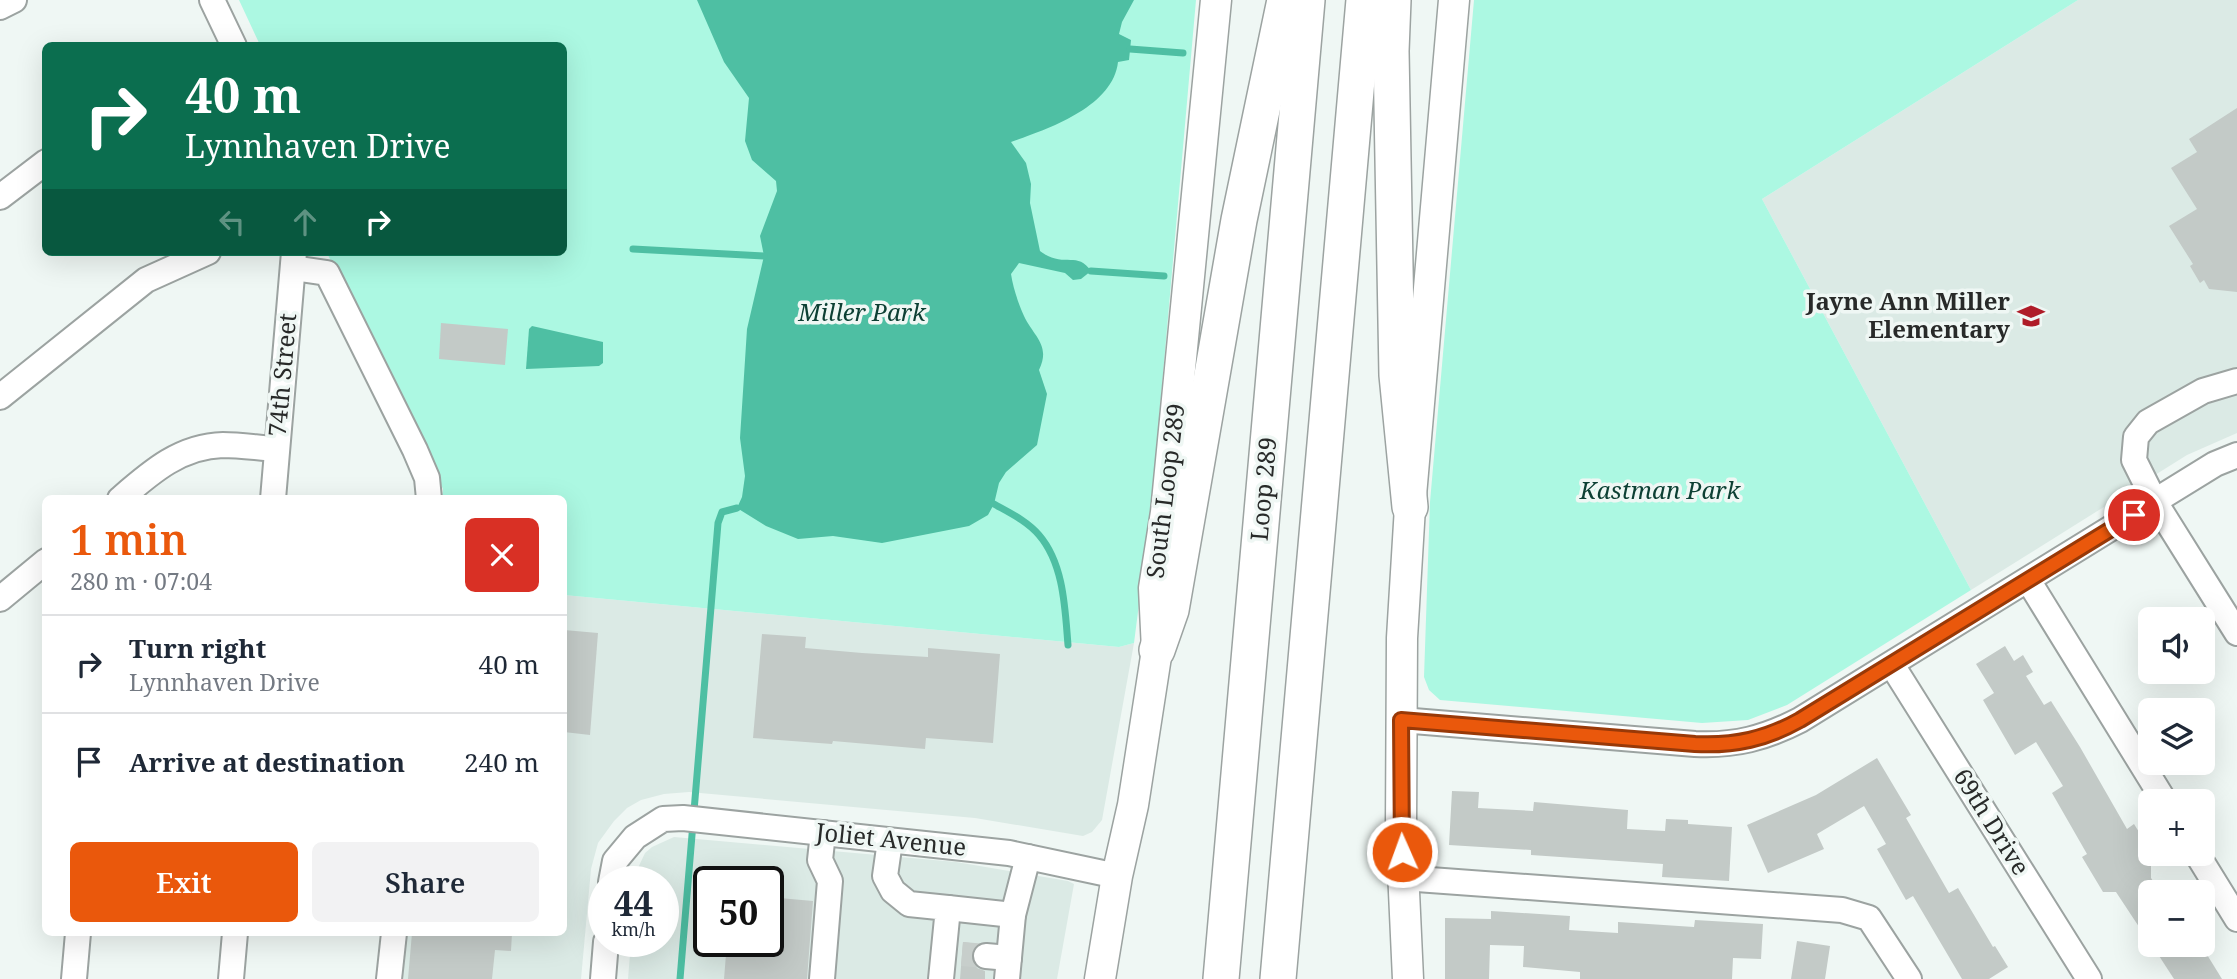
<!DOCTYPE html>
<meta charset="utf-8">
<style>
body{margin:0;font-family:"Noto Serif",serif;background:#f2f2f3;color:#1f2937;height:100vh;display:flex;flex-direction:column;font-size:26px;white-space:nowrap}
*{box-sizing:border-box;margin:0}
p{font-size:23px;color:#747a83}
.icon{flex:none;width:38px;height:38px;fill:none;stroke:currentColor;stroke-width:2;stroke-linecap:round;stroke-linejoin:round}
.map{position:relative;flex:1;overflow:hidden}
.drawer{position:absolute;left:42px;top:495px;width:525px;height:441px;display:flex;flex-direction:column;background:#fff;border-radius:10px;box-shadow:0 7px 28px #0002}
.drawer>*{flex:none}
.top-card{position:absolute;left:42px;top:42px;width:525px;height:214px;border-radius:10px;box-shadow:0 7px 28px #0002;background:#0b6e4f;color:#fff;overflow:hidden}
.buttons{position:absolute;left:2138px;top:607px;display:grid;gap:14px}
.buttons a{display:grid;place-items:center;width:77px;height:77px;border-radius:10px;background:#fff;box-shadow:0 7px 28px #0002;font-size:35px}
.speed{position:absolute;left:588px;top:866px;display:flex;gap:14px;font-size:35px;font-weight:700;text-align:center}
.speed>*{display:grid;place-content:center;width:91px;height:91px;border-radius:50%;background:#fff;box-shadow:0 7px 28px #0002;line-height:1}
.speed small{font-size:18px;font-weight:400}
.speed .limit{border:4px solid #111;border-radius:10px;background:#fff;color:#111}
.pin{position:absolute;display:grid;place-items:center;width:60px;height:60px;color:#fff;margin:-30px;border:4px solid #fff;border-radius:50%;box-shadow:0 2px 7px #0007}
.me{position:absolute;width:77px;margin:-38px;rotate:358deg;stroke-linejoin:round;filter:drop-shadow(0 0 5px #0008)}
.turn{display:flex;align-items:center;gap:24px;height:147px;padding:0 28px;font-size:32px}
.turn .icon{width:91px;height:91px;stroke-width:2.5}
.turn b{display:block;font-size:49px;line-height:60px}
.lanes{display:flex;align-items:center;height:66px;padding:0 28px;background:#0003;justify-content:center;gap:35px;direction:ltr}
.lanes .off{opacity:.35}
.round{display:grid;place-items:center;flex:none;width:74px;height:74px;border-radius:10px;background:#f2f2f3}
.summary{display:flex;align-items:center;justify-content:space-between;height:119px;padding:0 28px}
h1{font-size:42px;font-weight:600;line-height:52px;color:#ea580c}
.action{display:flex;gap:14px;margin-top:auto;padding:14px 28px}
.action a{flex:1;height:80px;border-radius:10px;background:#ea580c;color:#fff;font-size:28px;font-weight:600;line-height:80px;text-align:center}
.action a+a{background:#f2f2f3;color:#1f2937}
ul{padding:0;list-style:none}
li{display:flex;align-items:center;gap:21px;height:98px;padding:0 28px;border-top:2px solid #e0e1e3}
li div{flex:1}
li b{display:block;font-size:26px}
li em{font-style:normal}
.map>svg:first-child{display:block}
</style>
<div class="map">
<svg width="2237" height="979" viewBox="0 0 2237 979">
<rect width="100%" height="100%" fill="#eff7f4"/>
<g fill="#dbeae5" fill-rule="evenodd">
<path d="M2078,0H2237V433L2187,455L1971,590L1762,199Z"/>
<path d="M564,595L1119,647L1134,643L1102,820L1092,832L1083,836L975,818L689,792L664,794L641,800L627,808L614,821L598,843L591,869L581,979H401L405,933H564Z"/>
<path d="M674,837L956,862L1068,881L1074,884L1057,979H628L631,942H663V882H636L638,868L645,853L652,847ZM709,882H768V942H709Z"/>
</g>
<g fill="#acf8e2">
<path d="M239,0H1196L1151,510L1134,643L1119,647L564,595V499H442L443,489L328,255L329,252H564V46L260,45Z"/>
<path d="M1474,0H2078L1762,199L1971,590L1787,705L1748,720L1702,723L1440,700L1429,690L1424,677L1430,502Z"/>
</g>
<g fill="#4ebfa3">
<path d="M697,0H1134L1122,22L1119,34L1131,40L1129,60L1118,62C1113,107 1048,129 1011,142L1026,163L1031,184L1030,203L1040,251C1063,269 1077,250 1091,271L1081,279L1073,280L1065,273L1019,263L1011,274C1013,287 1018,303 1024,316C1034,337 1051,345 1039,370L1047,394L1037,445L1006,472L999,483L994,504L988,515L969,526L882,543L833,536L798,539L766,526L737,508L742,497L745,476L740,438L747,329L764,256L760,236L777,191L776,181L752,160L745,141L749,98L724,62Z"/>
<path d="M532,326L603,342V363L599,366L526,369L529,329Z"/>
</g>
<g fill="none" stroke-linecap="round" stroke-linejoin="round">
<g stroke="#4ebfa3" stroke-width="7">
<path d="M1130,49L1183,53"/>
<path d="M633,249L764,256"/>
<path d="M1091,271L1164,276"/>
<path d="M994,504C1010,513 1027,521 1039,535C1064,564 1065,609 1068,645"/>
<path d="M680,979L718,523L722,512L737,508"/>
</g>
</g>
<g fill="#c3cac7">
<path d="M2237,108V292L2209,289L2204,280L2200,283L2190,266L2193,264L2169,226L2197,209L2171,168L2197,152L2189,139Z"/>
<path d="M441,323L508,329L505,365L439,359Z"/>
<path d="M564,630L598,633L590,735L564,732Z"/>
<path d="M762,634L806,637L805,648L862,653L928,657V648L1000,654L993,743L926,738L925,749L833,741L832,744L753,738Z"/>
<path d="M2005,646L2014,661L2023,655L2033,672L2026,676L2044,705L2051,701L2080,747L2127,829L2134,824L2144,840L2151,836V878L2160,892H2151V945L2116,892H2103L2082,857L2087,854L2052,793L2063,786L2036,742L2015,755L1983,700L1994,693L1976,664Z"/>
<path d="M1877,758L1911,815L1906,818L1949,893L1958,888L1993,947L1995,946L2008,967L1989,979H1962L1913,896L1906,900L1877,849L1886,844L1864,806L1817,834L1824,849L1768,873L1747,825L1816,795Z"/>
<path d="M1452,791L1479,792L1478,808L1533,811L1534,802L1628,810L1627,829L1665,831L1666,819L1688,820V824L1732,827L1729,881L1662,877L1663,864L1531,855V850L1449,845Z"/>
<path d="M768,897L813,901L807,979H724L727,942H768Z"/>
<path d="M1491,911L1570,916L1569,930L1618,933V922L1694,927L1695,920L1763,924L1761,959L1733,958L1732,979H1580V972L1523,967L1524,946L1490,945L1489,979H1445V918L1491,919Z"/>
<path d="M412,933H512L511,951L495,950L492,979H408Z"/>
<path d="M1797,941L1830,946L1825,979H1791Z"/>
<path d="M963,942L978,944L973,948L971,955L977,968L985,971V979H960Z"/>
<path d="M2152,945H2201L2222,979H2174Z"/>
</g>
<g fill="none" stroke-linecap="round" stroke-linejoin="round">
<path stroke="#c7cecb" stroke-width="24" stroke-dasharray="24 12" stroke-linecap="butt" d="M962,954L986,956"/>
<defs>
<g id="minor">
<path d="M212,0L234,46"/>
<path d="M0,7L14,0"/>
<path d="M0,197L46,162"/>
<path d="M293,268L327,273L415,450L427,478L429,499"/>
<path d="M2237,381L2203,391L2148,422L2136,437L2134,460L2155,502L2237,633"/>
<path d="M0,397L146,280L208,252"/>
<path d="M120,499C150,473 180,446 223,445C241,445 259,448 277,449"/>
<path d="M273,499L294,252"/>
<path d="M2028,580L2165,802"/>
<path d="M0,599L46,561"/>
<path d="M1892,665L2089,979"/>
<path d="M1401,720L1695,744C1735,746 1765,738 1800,720L2215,464L2237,455"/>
<path d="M890,841L885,876L893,891L909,904L948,908L941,979"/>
<path d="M2197,854L2237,919"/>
<path d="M1403,878L1842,910L1869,918L1909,979"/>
<path d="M611,882L615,861L635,837L663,819L683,818L1009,853L1117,876"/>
<path d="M948,908L1013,915"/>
<path d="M986,956L1009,958"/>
<path d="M74,979L78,933"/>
<path d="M231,979L235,933"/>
<path d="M389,979L394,933"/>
<path d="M603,979L606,942"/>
<path d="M822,979L830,881L820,860L823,833"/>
<path d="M1007,979L1013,915L1028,857"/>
</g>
<g id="major">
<path d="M1100,979L1117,876L1133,805L1157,650L1154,588L1166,512L1216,0"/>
<path d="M1408,979L1401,826L1402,638L1410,507L1454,0"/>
</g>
<g id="highway">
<path d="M1393,0L1391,51L1397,375L1410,507"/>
<path d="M1157,650L1171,610L1239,220L1285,0"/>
<path d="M1221,979L1307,0"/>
<path d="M1278,979L1364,0"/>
</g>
</defs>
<use href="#minor" stroke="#9ca3a1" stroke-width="28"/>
<use href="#major" stroke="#9ca3a1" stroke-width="33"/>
<use href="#highway" stroke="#9ca3a1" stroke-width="38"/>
<use href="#minor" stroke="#fff" stroke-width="24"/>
<use href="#major" stroke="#fff" stroke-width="30"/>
<use href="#highway" stroke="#fff" stroke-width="35"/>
</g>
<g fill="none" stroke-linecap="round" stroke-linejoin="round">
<defs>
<path id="route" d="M1402,852L1401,720L1695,744C1735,746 1766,739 1800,720L2134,515"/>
</defs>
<use href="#route" stroke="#983908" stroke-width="18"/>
<use href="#route" stroke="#ea580c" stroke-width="12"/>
</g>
<defs>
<symbol id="school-bare" viewBox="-9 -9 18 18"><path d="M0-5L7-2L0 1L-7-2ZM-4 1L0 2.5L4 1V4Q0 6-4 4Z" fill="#af1c28" stroke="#eff7f4" stroke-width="2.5" paint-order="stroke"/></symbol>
</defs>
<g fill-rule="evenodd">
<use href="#school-bare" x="2012" y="297" width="38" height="38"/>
</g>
<g text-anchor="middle" stroke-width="7" stroke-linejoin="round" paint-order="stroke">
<g font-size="24" font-weight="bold" fill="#282a29" stroke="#eff7f4" text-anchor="end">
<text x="2010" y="310">Jayne Ann Miller<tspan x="2010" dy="28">Elementary</tspan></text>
</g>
<g font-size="24" font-style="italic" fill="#0d4034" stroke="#eff7f4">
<text x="862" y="321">Miller Park</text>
<text x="1660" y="499">Kastman Park</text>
</g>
<g font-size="24" fill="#282a29" stroke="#eff7f4">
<text transform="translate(283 375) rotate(-85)" y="8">74th Street</text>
<text transform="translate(1264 489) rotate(-85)" y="8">Loop 289</text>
<text transform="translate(1166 491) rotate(-83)" y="8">South Loop 289</text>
<text transform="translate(1991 822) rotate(58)" y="8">69th Drive</text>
<text transform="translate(891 840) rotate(6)" y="8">Joliet Avenue</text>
</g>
</g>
</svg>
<div class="buttons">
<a><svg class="icon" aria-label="sound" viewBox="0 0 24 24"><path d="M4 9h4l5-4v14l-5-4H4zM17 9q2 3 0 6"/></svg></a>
<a><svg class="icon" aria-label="layers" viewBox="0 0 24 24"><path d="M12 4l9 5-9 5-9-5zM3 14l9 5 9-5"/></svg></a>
<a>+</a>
<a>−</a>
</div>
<div class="speed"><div>44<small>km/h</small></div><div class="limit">50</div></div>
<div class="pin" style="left:2134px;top:515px;background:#d93025"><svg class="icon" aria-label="arrive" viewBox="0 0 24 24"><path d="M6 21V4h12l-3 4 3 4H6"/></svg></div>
<svg class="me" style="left:1402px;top:852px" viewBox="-20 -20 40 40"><circle r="17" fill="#ea580c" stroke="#fff" stroke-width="3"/><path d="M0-11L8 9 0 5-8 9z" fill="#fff"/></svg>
<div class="top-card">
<div class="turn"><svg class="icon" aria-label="right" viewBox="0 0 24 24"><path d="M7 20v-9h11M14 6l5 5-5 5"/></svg><div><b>40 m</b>Lynnhaven Drive</div></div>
<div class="lanes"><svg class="icon off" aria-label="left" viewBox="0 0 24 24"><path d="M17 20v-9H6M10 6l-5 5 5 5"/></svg><svg class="icon off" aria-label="ahead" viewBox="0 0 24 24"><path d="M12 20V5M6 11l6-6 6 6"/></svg><svg class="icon" aria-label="right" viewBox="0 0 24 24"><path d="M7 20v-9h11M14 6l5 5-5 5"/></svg></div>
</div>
<section class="drawer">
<div class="summary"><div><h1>1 min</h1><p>280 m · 07:04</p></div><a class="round" style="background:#d93025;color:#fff"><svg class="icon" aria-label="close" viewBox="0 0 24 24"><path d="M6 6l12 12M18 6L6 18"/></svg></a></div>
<ul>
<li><svg class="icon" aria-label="right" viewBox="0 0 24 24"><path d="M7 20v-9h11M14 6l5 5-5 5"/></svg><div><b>Turn right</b><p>Lynnhaven Drive</p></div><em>40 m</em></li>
<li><svg class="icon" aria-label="arrive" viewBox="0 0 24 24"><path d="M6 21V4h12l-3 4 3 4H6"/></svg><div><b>Arrive at destination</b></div><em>240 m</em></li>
</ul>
<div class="action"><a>Exit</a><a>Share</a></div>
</section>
</div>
